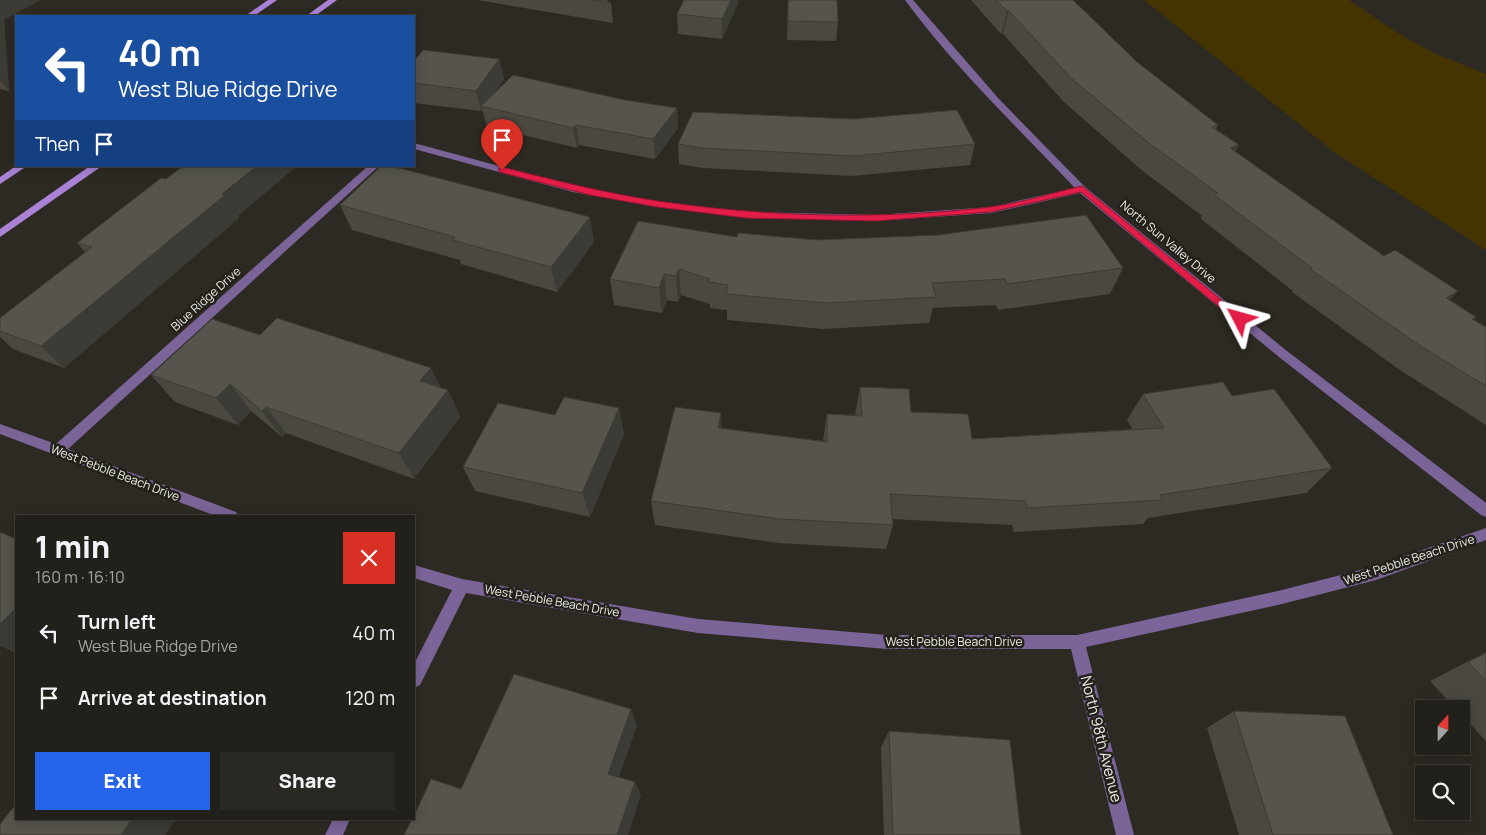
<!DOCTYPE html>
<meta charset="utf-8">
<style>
body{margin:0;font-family:Manrope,sans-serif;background:#2a2823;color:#f1f3f6;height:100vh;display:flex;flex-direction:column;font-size:19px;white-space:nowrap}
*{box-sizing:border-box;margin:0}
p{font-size:16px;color:#a2a3a2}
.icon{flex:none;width:28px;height:28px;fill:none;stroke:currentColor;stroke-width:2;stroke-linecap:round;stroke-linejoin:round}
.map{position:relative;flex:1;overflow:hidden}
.sheet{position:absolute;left:15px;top:515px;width:400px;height:305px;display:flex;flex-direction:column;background:#22201a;border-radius:0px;box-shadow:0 2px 12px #0003,0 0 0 1px #3f3e39}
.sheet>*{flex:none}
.top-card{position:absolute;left:15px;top:15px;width:400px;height:152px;border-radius:0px;box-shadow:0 2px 12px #0003,0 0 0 1px #3f3e39;background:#1a4fa0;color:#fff;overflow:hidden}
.needle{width:32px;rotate:21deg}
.buttons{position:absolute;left:1415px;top:700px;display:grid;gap:10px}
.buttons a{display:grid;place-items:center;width:55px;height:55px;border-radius:0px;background:#22201a;box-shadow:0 2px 12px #0003,0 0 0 1px #3f3e39;font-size:25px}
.pin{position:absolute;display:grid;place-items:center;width:42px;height:42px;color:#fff;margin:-51px -21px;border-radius:50% 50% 50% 0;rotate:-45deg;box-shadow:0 0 5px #0007}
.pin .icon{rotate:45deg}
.me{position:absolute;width:55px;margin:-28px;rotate:309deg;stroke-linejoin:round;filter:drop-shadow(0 0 4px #0008)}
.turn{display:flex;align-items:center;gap:18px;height:105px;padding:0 20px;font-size:22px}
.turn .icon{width:65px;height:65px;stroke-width:2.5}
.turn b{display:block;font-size:35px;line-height:42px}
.then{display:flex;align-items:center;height:48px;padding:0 20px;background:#0003;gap:10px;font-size:19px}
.round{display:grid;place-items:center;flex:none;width:52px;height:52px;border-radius:0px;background:#2a2823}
.summary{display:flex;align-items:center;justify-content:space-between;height:85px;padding:0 20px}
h1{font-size:30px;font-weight:800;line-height:38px}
.cta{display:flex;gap:10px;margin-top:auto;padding:10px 20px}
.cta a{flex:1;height:58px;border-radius:0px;background:#2563eb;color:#fff;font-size:20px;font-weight:800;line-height:58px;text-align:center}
.cta a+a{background:#2a2823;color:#f1f3f6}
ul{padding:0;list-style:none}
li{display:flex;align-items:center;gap:15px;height:65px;padding:0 20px}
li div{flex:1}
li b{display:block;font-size:19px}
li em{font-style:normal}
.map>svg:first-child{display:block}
</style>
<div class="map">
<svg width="1486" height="835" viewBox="0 0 1486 835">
<rect width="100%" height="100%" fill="#2d2a23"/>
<path fill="#433401" d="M1144,0H1349L1399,34L1434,53L1486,74V250L1334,152Z"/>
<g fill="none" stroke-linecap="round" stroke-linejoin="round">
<g fill="#7b6498" fill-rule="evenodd">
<path d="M905,0H913L999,99L1085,187L1287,351L1486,503V517L1481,515L1279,357L1080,193L991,213L876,221L746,218L657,207L573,192L414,149V143L573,186L657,201L746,212L876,215L991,207L1075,188C1017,127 955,68 905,0Z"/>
<path d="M368,166H379L68,449L236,512L238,516H216L0,434V424L56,444Z"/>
<path d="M1486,528V540L1376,580L1282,604L1086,647L1134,835H1116L1071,649H887L698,633L466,593L420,685L414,688V664L452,590L414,578V565L462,579L698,619L887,635H1077L1282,590L1376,566Z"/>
<path d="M333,819H350L343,835H325Z"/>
</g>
<g fill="#aa83d7" fill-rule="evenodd">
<path d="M268,0H277L254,16H245Z"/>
<path d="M328,0H337L315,16H306Z"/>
<path d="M16,166H27L0,184V177Z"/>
<path d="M90,166H102L0,237V229Z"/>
</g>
</g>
<g fill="#4a4841">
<path d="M0,0L4,20L9,91L0,89Z"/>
<path d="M477,0H606L611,3L613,23Z"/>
<path d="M684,0H738V3L722,39L678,34L677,14Z"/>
<path d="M788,0H837L838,22L836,41L787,40Z"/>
<path d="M971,0H1073L1137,62L1218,125L1216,129L1239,145L1235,152L1384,256L1458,291L1450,300L1476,317L1473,320L1486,327V425L1397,368L1292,292L1293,291L1201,219L1202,216L1139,168L1063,101L1003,34H1001Z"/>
<path d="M499,59L504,79L493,95L625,100L677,108L678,128L655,159L579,145L577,148L487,126L482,109L481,111L414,103V61Z"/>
<path d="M678,144H975L970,165L852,176L703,168L679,164Z"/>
<path d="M340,205L594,242L557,292L461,264L460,260L352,230Z"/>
<path d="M238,216L239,218L64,368L13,349L0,337V318L85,252L77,243Z"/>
<path d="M737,237L817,240L1123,268L1110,294L998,310L996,305L933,308L929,323L823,329L727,320V310L710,308V304L681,295L678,302L667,300L662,313L614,305L610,279Z"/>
<path d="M260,335L448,390L460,417L414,479L286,433L282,437L251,411L238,425L175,402L151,375Z"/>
<path d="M860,387L911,412L972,439L1132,429L1127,420L1143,394L1232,396L1332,468L1306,493L1148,518L1143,524L1014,532L1012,525L892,519L893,525L886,549L778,543L655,525L651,501L721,413V428L823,441L827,414L855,415Z"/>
<path d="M619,408L624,434L590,517L475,491L463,467L555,415Z"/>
<path d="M0,532L16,539V653L0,645Z"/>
<path d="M1486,652V741L1461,714V709H1456L1430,681Z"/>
<path d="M1234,711L1393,835H1239L1207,728Z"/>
<path d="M889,731L1021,835H884L881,747Z"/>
</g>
<g fill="#3c3b35">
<path d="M0,0H41L4,20L9,91L0,80Z"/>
<path d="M731,0H738V3L722,39V19Z"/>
<path d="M1007,11H1009L1003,34H1001Z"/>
<path d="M499,59L504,79L484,107L481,106L482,109L481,111L476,91Z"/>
<path d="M677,108L678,128L655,159L653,139Z"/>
<path d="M576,125L579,145L577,148L573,128Z"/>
<path d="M1239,145L1226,169L1230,148Z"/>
<path d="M257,166H297L238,216L239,218L64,368L41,346Z"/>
<path d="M590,217L594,242L557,292L551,267Z"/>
<path d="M679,269L681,295L678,302L676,276Z"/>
<path d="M664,274L667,300L662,313L659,288Z"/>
<path d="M1458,291L1436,314L1446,298Z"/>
<path d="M431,368L444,394L420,381Z"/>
<path d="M230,384L251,411L238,425L216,398Z"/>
<path d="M448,390L460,417L414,479L399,453Z"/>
<path d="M266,407L286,433L282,437L262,411Z"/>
<path d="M619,408L624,434L590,517L582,493Z"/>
<path d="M721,413L722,439L718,428Z"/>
<path d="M16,608V652L0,644V624Z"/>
<path d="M631,709L637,726L615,788L608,774Z"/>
<path d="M635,782L641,795L628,835H617Z"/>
<path d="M132,819H176L165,835H121Z"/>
</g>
<g fill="#56544c" stroke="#3c3b35">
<path d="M591,0H606L611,3Z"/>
<path d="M684,0H731L722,19L677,14Z"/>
<path d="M788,0H837L838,22L788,21Z"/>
<path d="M996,0H1073L1137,62L1218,125L1212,127L1239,145L1230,148L1384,256L1395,250L1458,291L1446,298L1476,317L1472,319L1486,327V386L1419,345L1310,269L1312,268L1214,195L1218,193L1150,144L1071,78L1009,11H1007Z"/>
<path d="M423,50L499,59L476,91L414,83V61Z"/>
<path d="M513,75L625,100L677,108L653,139L576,125L573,128L481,106Z"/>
<path d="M957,110L975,144L854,156L702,148L678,144L693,112L854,119Z"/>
<path d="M183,166H257L222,194L225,195L41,346L0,331V318L92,247L77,243L161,178L166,179Z"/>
<path d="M381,166H391L590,217L551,267L452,240L455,237L340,205Z"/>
<path d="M1086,215L1123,268L1007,284L1005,279L932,283L936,297L826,303L726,294L728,285L709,282L710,279L679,269L676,276L664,274L659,288L610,279L638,221L737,237L738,233L817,240L938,235Z"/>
<path d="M277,318L431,368L420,381L448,390L399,453L266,407L262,411L230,384L216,398L151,375L212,319L260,335Z"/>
<path d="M1223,382L1232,396L1274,389L1332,468L1160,495L1162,500L1027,508L1025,501L890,494L893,525L780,519L651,501L675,407L721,413L718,428L827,442V414L862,416L860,387L909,389L911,412L968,414L972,439L1164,428L1143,394Z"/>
<path d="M564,397L619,408L582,493L463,467L498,403L555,415Z"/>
<path d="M0,532L16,539V608L0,624Z"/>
<path d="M1486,653V681L1468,662Z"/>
<path d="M514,674L631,709L608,774L635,782L617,835H404L412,819H414V816L431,779L461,789Z"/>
<path d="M1234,711L1345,716L1393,835H1273Z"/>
<path d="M889,731L1010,740L1021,835H893Z"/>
<path d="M16,804V819H132L121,835H0V824Z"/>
</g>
<path fill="#e11d48" stroke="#92132f" d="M502,167C554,180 605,193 658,201C767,217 880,220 990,207C1021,203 1052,193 1082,186L1245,319L1240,322L1236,321L1081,192L991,212L876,221L746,218L657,207L590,195L499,172V168Z"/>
<g text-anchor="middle" stroke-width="5" stroke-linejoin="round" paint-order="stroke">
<g font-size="12" fill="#ecebe6" stroke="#23211a">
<text transform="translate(1168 242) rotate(40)" y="4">North Sun Valley Drive</text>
<text transform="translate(206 299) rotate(-42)" y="4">Blue Ridge Drive</text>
<text transform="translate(115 473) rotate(21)" y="4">West Pebble Beach Drive</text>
<text transform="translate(1409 560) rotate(-18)" y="4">West Pebble Beach Drive</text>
<text transform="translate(552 601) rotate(10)" y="4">West Pebble Beach Drive</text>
<text x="954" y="646">West Pebble Beach Drive</text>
</g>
<g font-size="15" fill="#ecebe6" stroke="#23211a">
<text transform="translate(1101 739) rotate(76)" y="5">North 98th Avenue</text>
</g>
</g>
</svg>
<div class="buttons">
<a><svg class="needle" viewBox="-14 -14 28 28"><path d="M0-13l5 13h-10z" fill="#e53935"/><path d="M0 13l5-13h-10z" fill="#a2a3a2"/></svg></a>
<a><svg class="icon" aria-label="search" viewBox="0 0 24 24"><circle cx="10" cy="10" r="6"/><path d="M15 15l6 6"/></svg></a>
</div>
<div class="pin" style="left:502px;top:170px;background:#d93025"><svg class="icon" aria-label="arrive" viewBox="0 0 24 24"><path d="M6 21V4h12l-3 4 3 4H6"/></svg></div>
<svg class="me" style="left:1240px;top:319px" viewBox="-20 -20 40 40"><path d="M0-17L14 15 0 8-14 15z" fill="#e11d48" stroke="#fff" stroke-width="4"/></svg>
<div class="top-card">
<div class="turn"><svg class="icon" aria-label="left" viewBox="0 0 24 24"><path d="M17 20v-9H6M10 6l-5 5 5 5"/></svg><div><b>40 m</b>West Blue Ridge Drive</div></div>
<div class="then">Then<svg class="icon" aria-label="arrive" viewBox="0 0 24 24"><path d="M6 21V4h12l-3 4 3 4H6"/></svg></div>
</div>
<section class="sheet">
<div class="summary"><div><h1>1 min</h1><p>160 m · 16:10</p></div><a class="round" style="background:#d93025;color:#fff"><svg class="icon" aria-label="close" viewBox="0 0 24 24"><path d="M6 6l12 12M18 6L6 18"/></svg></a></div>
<ul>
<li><svg class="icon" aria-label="left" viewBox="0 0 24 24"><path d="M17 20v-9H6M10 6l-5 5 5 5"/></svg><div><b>Turn left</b><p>West Blue Ridge Drive</p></div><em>40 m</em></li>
<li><svg class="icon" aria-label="arrive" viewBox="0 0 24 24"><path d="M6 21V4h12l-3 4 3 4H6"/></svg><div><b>Arrive at destination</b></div><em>120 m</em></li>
</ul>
<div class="cta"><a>Exit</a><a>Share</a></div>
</section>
</div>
